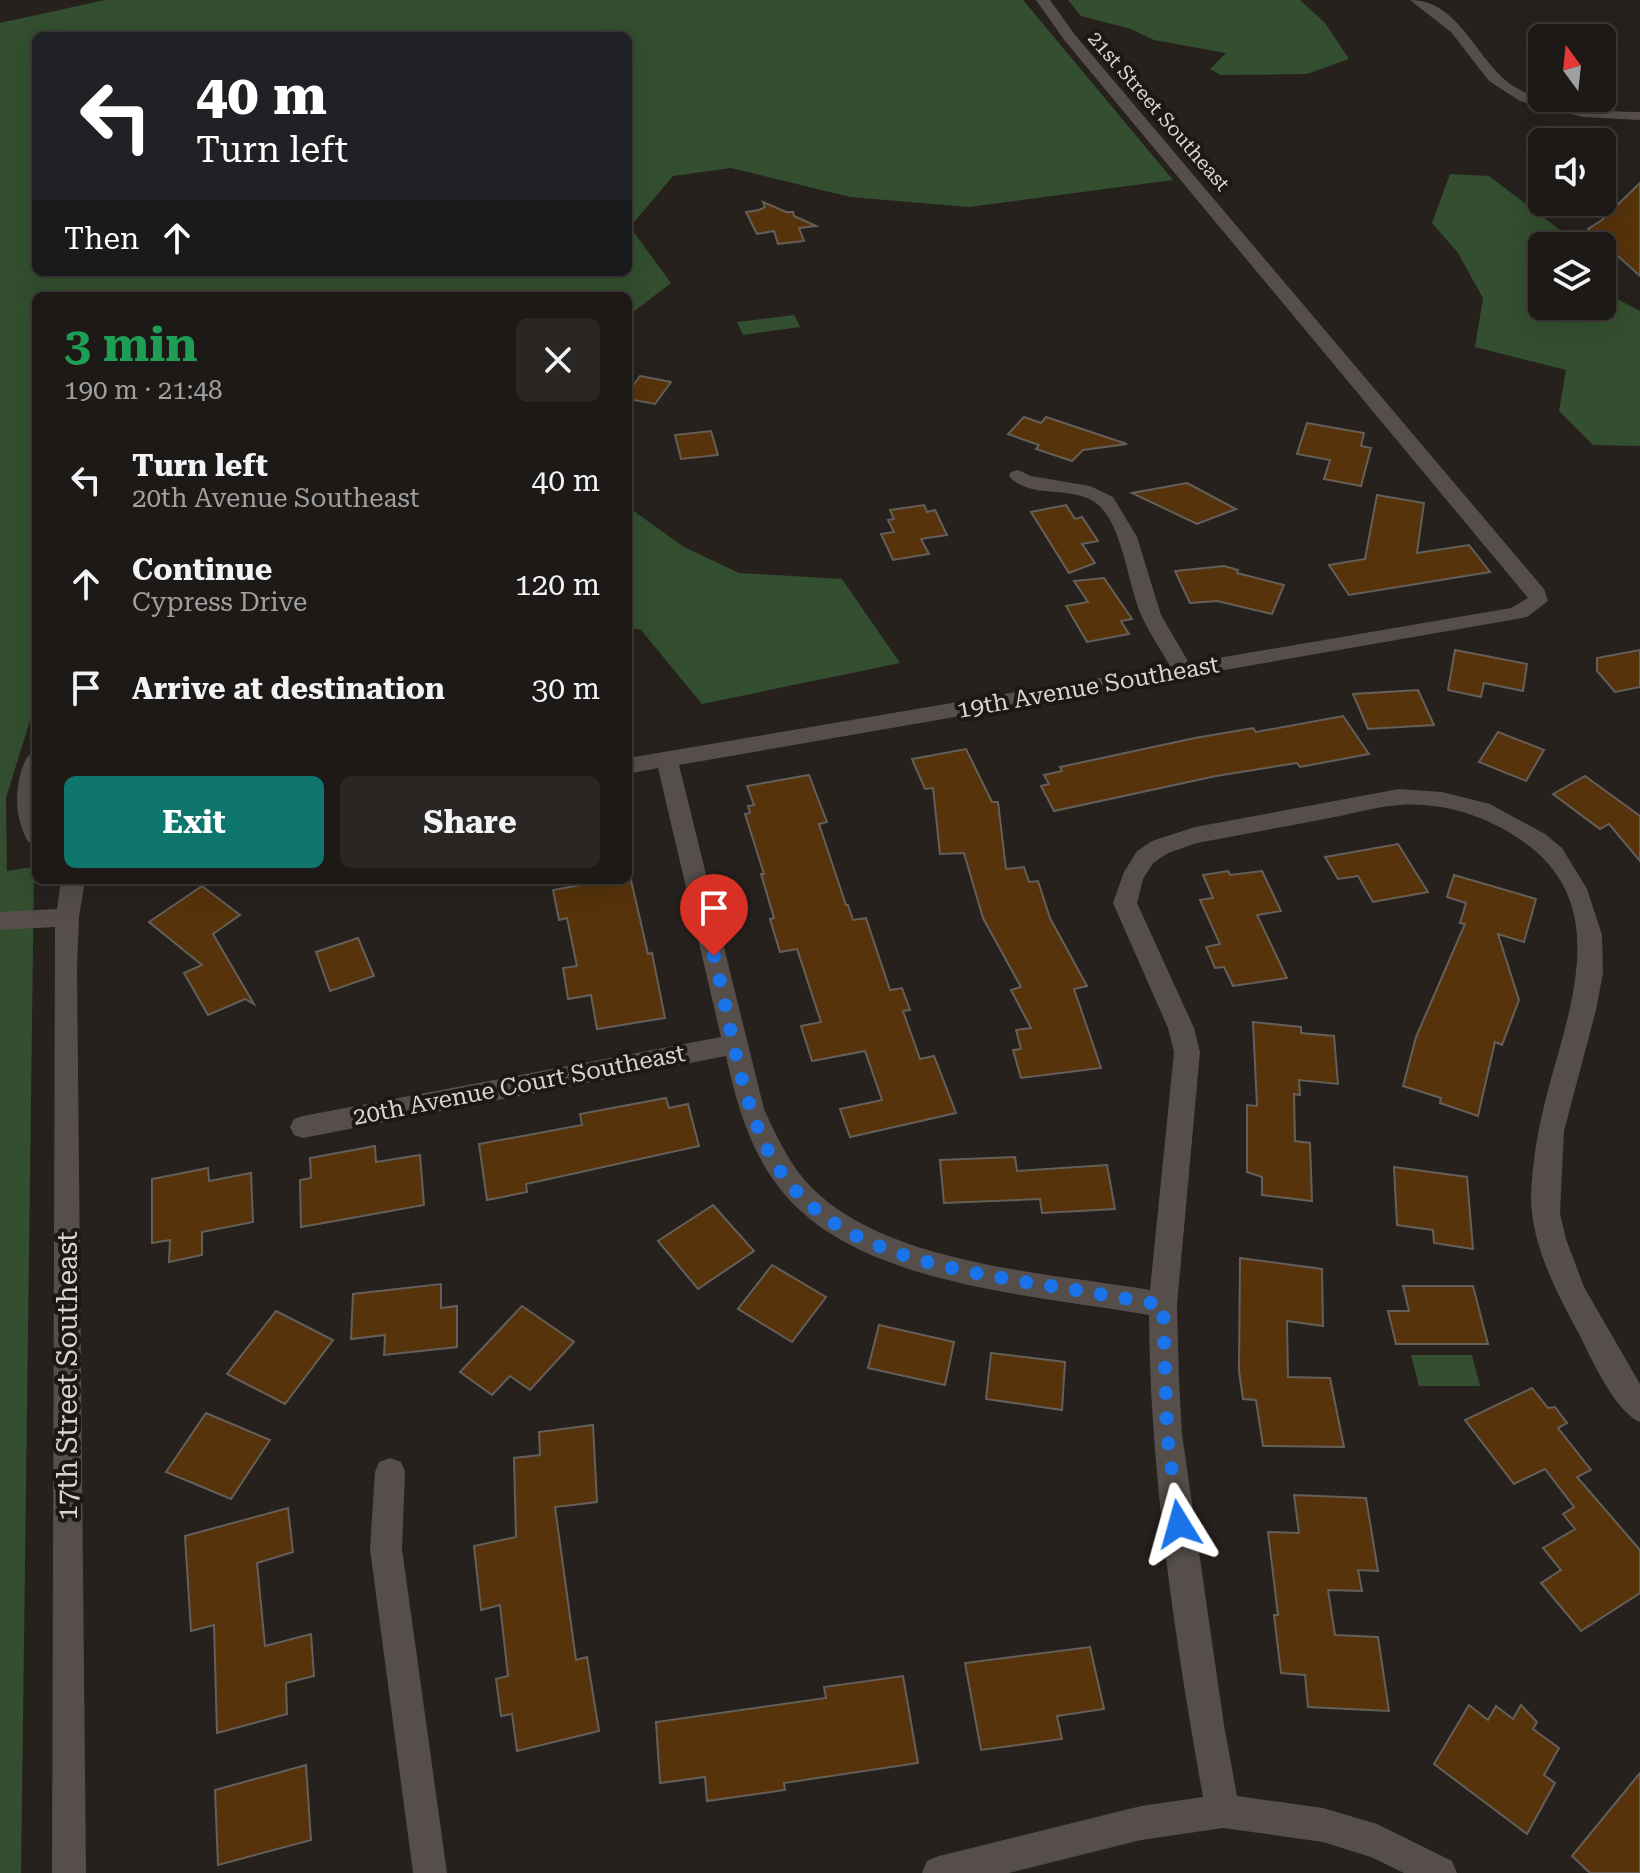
<!DOCTYPE html>
<meta charset="utf-8">
<style>
body{margin:0;font-family:"Roboto Serif",serif;background:#2a2623;color:#f1f3f6;height:100vh;display:flex;flex-direction:column;font-size:30px;white-space:nowrap}
*{box-sizing:border-box;margin:0}
p{font-size:26px;color:#a0a0a1}
.icon{flex:none;width:44px;height:44px;fill:none;stroke:currentColor;stroke-width:2;stroke-linecap:round;stroke-linejoin:round}
.map{position:relative;flex:1;overflow:hidden}
.sheet{position:absolute;left:32px;top:292px;width:600px;height:592px;display:flex;flex-direction:column;background:#1d1916;border-radius:12px;box-shadow:0 8px 32px #0002,0 0 0 2px #3b3835}
.sheet>*{flex:none}
.banner{position:absolute;left:32px;top:32px;width:600px;height:244px;border-radius:12px;box-shadow:0 8px 32px #0002,0 0 0 2px #3b3835;background:#202124;color:#fff;overflow:hidden}
.needle{width:52px;rotate:345deg}
.controls{position:absolute;left:1528px;top:24px;display:grid;gap:16px}
.controls a{display:grid;place-items:center;width:88px;height:88px;border-radius:12px;background:#1d1916;box-shadow:0 8px 32px #0002,0 0 0 2px #3b3835;font-size:40px}
.pin{position:absolute;display:grid;place-items:center;width:68px;height:68px;color:#fff;margin:-82px -34px;border-radius:50% 50% 50% 0;rotate:-45deg;box-shadow:0 0 8px #0007}
.pin .icon{rotate:45deg}
.me{position:absolute;width:88px;margin:-44px;rotate:352deg;stroke-linejoin:round;filter:drop-shadow(0 0 6px #0008)}
.turn{display:flex;align-items:center;gap:28px;height:168px;padding:0 32px;font-size:36px}
.turn .icon{width:104px;height:104px;stroke-width:2.5}
.turn b{display:block;font-size:56px;line-height:68px}
.then{display:flex;align-items:center;height:76px;padding:0 32px;background:#0003;gap:16px;font-size:30px}
.round{display:grid;place-items:center;flex:none;width:84px;height:84px;border-radius:12px;background:#2a2623}
.summary{display:flex;align-items:center;justify-content:space-between;height:136px;padding:0 32px}
h1{font-size:48px;font-weight:700;line-height:60px;color:#1e9e55}
.action{display:flex;gap:16px;margin-top:auto;padding:16px 32px}
.action a{flex:1;height:92px;border-radius:12px;background:#0f766e;color:#fff;font-size:32px;font-weight:700;line-height:92px;text-align:center}
.action a+a{background:#2a2623;color:#f1f3f6}
ul{padding:0;list-style:none}
li{display:flex;align-items:center;gap:24px;height:104px;padding:0 32px}
li div{flex:1}
li b{display:block;font-size:30px}
li em{font-style:normal}
.map>svg:first-child{display:block}
</style>
<div class="map">
<svg width="1640" height="1873" viewBox="0 0 1640 1873">
<rect width="100%" height="100%" fill="#27211e"/>
<g fill="#334f2f" fill-rule="evenodd">
<path d="M105,0H1023L1173,180L969,207L850,197L731,168L673,176L630,227L671,283L628,316V296H36V701L6,798L7,871L34,867L21,1873H0V23ZM36,36H628V272H36Z"/>
<path d="M1068,0H1300L1325,23L1349,59L1307,74L1221,75L1210,69L1226,53L1154,40L1131,29L1081,16Z"/>
<path d="M1450,174L1489,176L1572,239L1573,246H1542V306H1602V291L1640,311V446L1593,445L1559,411L1566,370L1475,347L1483,298L1458,253L1432,223Z"/>
<path d="M794,315L800,327L743,335L737,322Z"/>
<path d="M628,507L684,547L739,573L842,579L900,663L702,704L641,630L628,627Z"/>
<path d="M1411,1355H1472L1480,1386H1419Z"/>
</g>
<g fill="#56330b" stroke="#645f5a" stroke-width="2">
<path d="M1640,183V276L1588,229L1602,220Z"/>
<path d="M763,202L786,212H793L794,216L816,226L799,228L804,241L778,244L774,231L757,234L746,212L759,210L765,207Z"/>
<path d="M640,376L671,382L655,404L628,399V393Z"/>
<path d="M1024,417L1041,423L1046,417L1127,444L1083,450L1072,461L1036,449L1039,445L1008,434Z"/>
<path d="M1307,423L1364,433L1361,446L1371,448L1361,486L1324,479L1330,460L1297,454Z"/>
<path d="M711,431L718,455L681,459L675,435Z"/>
<path d="M1187,483L1236,509L1197,524L1132,493Z"/>
<path d="M1377,495L1424,503L1417,553L1469,545L1490,572L1349,595L1329,565L1365,559Z"/>
<path d="M924,505L927,512L935,510L947,535L921,539L929,554L893,560L881,534L894,532L888,520L894,519L890,510Z"/>
<path d="M1066,505L1075,519L1082,517L1098,541L1082,544L1095,563L1069,573L1031,512Z"/>
<path d="M1224,566L1238,570L1237,573L1284,585L1272,614L1217,601L1190,603L1175,571Z"/>
<path d="M1104,578L1132,619L1121,621L1129,634L1087,642L1066,606L1088,602L1074,581Z"/>
<path d="M1455,650L1527,664L1523,691L1484,683L1481,697L1448,690Z"/>
<path d="M1640,650V687L1615,692L1597,671V658Z"/>
<path d="M1418,690L1434,725L1368,729L1353,694Z"/>
<path d="M1343,716L1369,754L1300,767L1297,763L1216,776L1054,811L1041,786L1049,784L1044,775L1062,771L1060,767L1195,738L1253,728L1256,732Z"/>
<path d="M1498,732L1544,750L1526,781L1479,762Z"/>
<path d="M966,749L992,802H998L1006,869L1024,867L1029,882L1038,881L1050,918L1087,986L1074,989L1101,1068L1021,1078L1013,1050L1021,1049L1016,1030L1031,1028L1011,990L1021,987L983,918L964,853L940,854L933,788L925,789L912,759Z"/>
<path d="M809,775L827,822L819,824L846,905H848L853,920L866,918L890,990L902,988L910,1010L903,1011L920,1059L934,1056L956,1113L850,1137L840,1109L882,1100L865,1051L812,1061L801,1026L821,1022L797,949L780,952L770,919L774,918L761,874H764L745,814L750,813L748,806L754,805L747,786Z"/>
<path d="M1585,776L1640,816V861L1609,824L1600,829L1553,794Z"/>
<path d="M1398,844L1428,892L1373,902L1358,876L1338,879L1325,857Z"/>
<path d="M1228,871L1230,875L1262,871L1281,911L1257,915L1287,978L1233,986L1224,967L1215,968L1206,947L1220,944L1200,900L1213,898L1203,875Z"/>
<path d="M1454,875L1536,899L1524,942L1498,934L1519,1000L1502,1045L1495,1042L1478,1116L1440,1103L1441,1098L1403,1086L1416,1037L1465,924L1460,923L1466,903L1447,897Z"/>
<path d="M608,880H631L648,954L652,953L665,1018L597,1029L591,995L568,999L563,968L577,966L567,918L559,920L553,890Z"/>
<path d="M202,886L240,915L213,934L254,1004L245,999L208,1015L184,973L202,965L149,922Z"/>
<path d="M358,938L374,976L330,991L316,952Z"/>
<path d="M1253,1022L1301,1027V1033L1334,1036L1338,1084L1299,1080L1300,1095L1294,1094L1295,1141L1310,1143L1312,1201L1262,1195V1177L1247,1172V1105L1257,1106Z"/>
<path d="M666,1098L669,1108L688,1104L699,1146L526,1184L527,1192L487,1200L479,1144L582,1125L580,1114Z"/>
<path d="M375,1146L376,1162L420,1155L424,1205L301,1227L300,1180L311,1178L310,1158Z"/>
<path d="M1015,1157L1017,1171L1107,1165L1115,1209L1042,1213L1040,1199L944,1203L940,1160Z"/>
<path d="M1394,1167L1467,1177L1473,1249L1434,1243L1433,1230L1397,1225Z"/>
<path d="M208,1168L209,1181L251,1173L253,1222L202,1232V1255L169,1262L170,1240L152,1243V1179Z"/>
<path d="M713,1205L754,1251L698,1289L658,1241Z"/>
<path d="M1240,1258L1322,1269L1323,1326L1287,1321L1288,1377L1330,1378L1344,1447L1263,1446L1256,1400L1243,1399L1239,1371Z"/>
<path d="M772,1265L826,1297L792,1342L738,1309Z"/>
<path d="M441,1284V1308L457,1306V1347L384,1355L385,1335L351,1339L353,1294Z"/>
<path d="M1403,1286H1473L1488,1344H1396L1388,1311H1409Z"/>
<path d="M522,1306L574,1342L530,1390L510,1376L492,1395L460,1372Z"/>
<path d="M276,1311L333,1340L285,1404L227,1374Z"/>
<path d="M879,1325L954,1342L945,1385L868,1368Z"/>
<path d="M991,1353L1065,1362L1062,1410L986,1399Z"/>
<path d="M1532,1388L1548,1408L1555,1407L1567,1423L1558,1428L1591,1470L1577,1477L1640,1550V1593L1581,1631L1541,1583L1561,1570L1543,1548L1575,1529L1563,1514L1574,1507L1545,1469L1514,1484L1465,1420Z"/>
<path d="M206,1413L270,1440L231,1499L166,1472Z"/>
<path d="M593,1425L597,1502L555,1507L576,1660L587,1657L599,1731L517,1751L512,1714L501,1716L496,1679L508,1676L500,1605L481,1610L474,1546L516,1537L514,1458L540,1455L539,1432Z"/>
<path d="M1294,1495L1366,1498L1378,1571L1358,1570L1362,1591L1328,1590L1335,1635L1378,1637L1389,1711L1308,1707L1305,1675L1281,1673L1274,1615H1278L1268,1532L1299,1533Z"/>
<path d="M288,1508L293,1552L257,1563L265,1646L311,1634L314,1676L286,1683L287,1714L217,1733L214,1625L191,1631L185,1536Z"/>
<path d="M1090,1647L1104,1709L1057,1716L1062,1739L981,1750L965,1663Z"/>
<path d="M903,1676L918,1763L784,1783L785,1790L707,1801L705,1777L660,1783L656,1722L826,1698L824,1687Z"/>
<path d="M1469,1705L1488,1720L1496,1706L1513,1719L1521,1705L1537,1722L1533,1729L1559,1748L1544,1775L1555,1783L1527,1834L1434,1764Z"/>
<path d="M306,1765L311,1840L218,1865L215,1790Z"/>
<path d="M1640,1773V1873H1590L1572,1856Z"/>
</g>
<g fill="none" stroke-linecap="round" stroke-linejoin="round">
<g fill="#554e4b" fill-rule="evenodd">
<path d="M1036,0H1050L1075,35L1544,589L1548,601L1527,617L1511,620L679,765L764,1109C775,1133 786,1157 803,1178C875,1264 1045,1272 1150,1290L1174,1052L1168,1028L1113,903L1124,872L1137,851L1152,841L1195,827L1399,789L1442,792L1490,804L1545,834L1562,848L1587,889L1602,935L1603,973L1596,1010L1564,1131L1560,1213L1566,1239L1584,1287L1640,1384V1422C1615,1412 1591,1358 1579,1334C1557,1293 1531,1244 1531,1197C1532,1161 1539,1124 1548,1090C1571,1004 1612,902 1521,840C1486,816 1443,802 1400,805C1379,806 1356,813 1335,817C1289,826 1243,834 1197,843L1168,853L1153,863L1143,879L1137,903L1194,1028L1200,1052L1177,1305L1179,1381L1182,1434L1224,1725L1237,1796L1323,1808L1377,1824L1452,1861L1457,1873H1404L1371,1857L1323,1842L1223,1828L1141,1840L1009,1873H922L927,1861L939,1856L1141,1806L1203,1797C1175,1640 1150,1474 1149,1315C1037,1295 863,1286 785,1195C751,1155 737,1106 726,1056L303,1138L294,1135L290,1127L294,1119L303,1116L721,1037L658,768L628,774V758L1170,666C1161,650 1150,634 1142,617C1128,587 1123,523 1096,503C1072,485 1029,500 1009,476L1011,472L1018,470L1031,476L1090,486L1113,497L1137,537L1161,615L1189,663L1511,608L1528,598L1065,41Z"/>
<path d="M1410,0C1461,0 1477,64 1515,87C1552,109 1598,111 1640,112V120L1583,117L1520,101L1489,81L1451,32Z"/>
<path d="M36,753V844L28,842C14,817 14,787 25,761L28,756Z"/>
<path d="M61,880H85L79,917L77,969L86,1873H52L55,927L0,930V912L57,909Z"/>
<path d="M390,1458L401,1462L405,1472L402,1549L447,1873H413L370,1549L375,1472L379,1462Z"/>
</g>
</g>
<g fill="none" stroke-linecap="round" stroke-linejoin="round">
<path stroke="#1a73e8" stroke-width="14" stroke-dasharray="0 25.2" d="M714,956C729,1015 737,1081 762,1138C808,1245 923,1264 1025,1282C1071,1289 1117,1297 1163,1305L1167,1434L1179,1524"/>
</g>
<g text-anchor="middle" stroke-width="8" stroke-linejoin="round" paint-order="stroke">
<g font-size="20" fill="#d8d4d2" stroke="#1e1815">
<text transform="translate(1159 111) rotate(49)" y="7">21st Street Southeast</text>
</g>
<g font-size="24" fill="#d8d4d2" stroke="#1e1815">
<text transform="translate(1088 687) rotate(-10)" y="8">19th Avenue Southeast</text>
<text transform="translate(519 1085) rotate(-11)" y="8">20th Avenue Court Southeast</text>
</g>
<g font-size="28" fill="#d8d4d2" stroke="#1e1815">
<text transform="translate(67 1376) rotate(-90)" y="10">17th Street Southeast</text>
</g>
</g>
</svg>
<div class="controls">
<a><svg class="needle" viewBox="-14 -14 28 28"><path d="M0-13l5 13h-10z" fill="#e53935"/><path d="M0 13l5-13h-10z" fill="#a0a0a1"/></svg></a>
<a><svg class="icon" aria-label="sound" viewBox="0 0 24 24"><path d="M4 9h4l5-4v14l-5-4H4zM17 9q2 3 0 6"/></svg></a>
<a><svg class="icon" aria-label="layers" viewBox="0 0 24 24"><path d="M12 4l9 5-9 5-9-5zM3 14l9 5 9-5"/></svg></a>
</div>
<div class="pin" style="left:714px;top:956px;background:#d93025"><svg class="icon" aria-label="arrive" viewBox="0 0 24 24"><path d="M6 21V4h12l-3 4 3 4H6"/></svg></div>
<svg class="me" style="left:1179px;top:1524px" viewBox="-20 -20 40 40"><path d="M0-17L14 15 0 8-14 15z" fill="#1a73e8" stroke="#fff" stroke-width="4"/></svg>
<div class="banner">
<div class="turn"><svg class="icon" aria-label="left" viewBox="0 0 24 24"><path d="M17 20v-9H6M10 6l-5 5 5 5"/></svg><div><b>40 m</b>Turn left</div></div>
<div class="then">Then<svg class="icon" aria-label="ahead" viewBox="0 0 24 24"><path d="M12 20V5M6 11l6-6 6 6"/></svg></div>
</div>
<section class="sheet">
<div class="summary"><div><h1>3 min</h1><p>190 m · 21:48</p></div><a class="round"><svg class="icon" aria-label="close" viewBox="0 0 24 24"><path d="M6 6l12 12M18 6L6 18"/></svg></a></div>
<ul>
<li><svg class="icon" aria-label="left" viewBox="0 0 24 24"><path d="M17 20v-9H6M10 6l-5 5 5 5"/></svg><div><b>Turn left</b><p>20th Avenue Southeast</p></div><em>40 m</em></li>
<li><svg class="icon" aria-label="ahead" viewBox="0 0 24 24"><path d="M12 20V5M6 11l6-6 6 6"/></svg><div><b>Continue</b><p>Cypress Drive</p></div><em>120 m</em></li>
<li><svg class="icon" aria-label="arrive" viewBox="0 0 24 24"><path d="M6 21V4h12l-3 4 3 4H6"/></svg><div><b>Arrive at destination</b></div><em>30 m</em></li>
</ul>
<div class="action"><a>Exit</a><a>Share</a></div>
</section>
</div>
